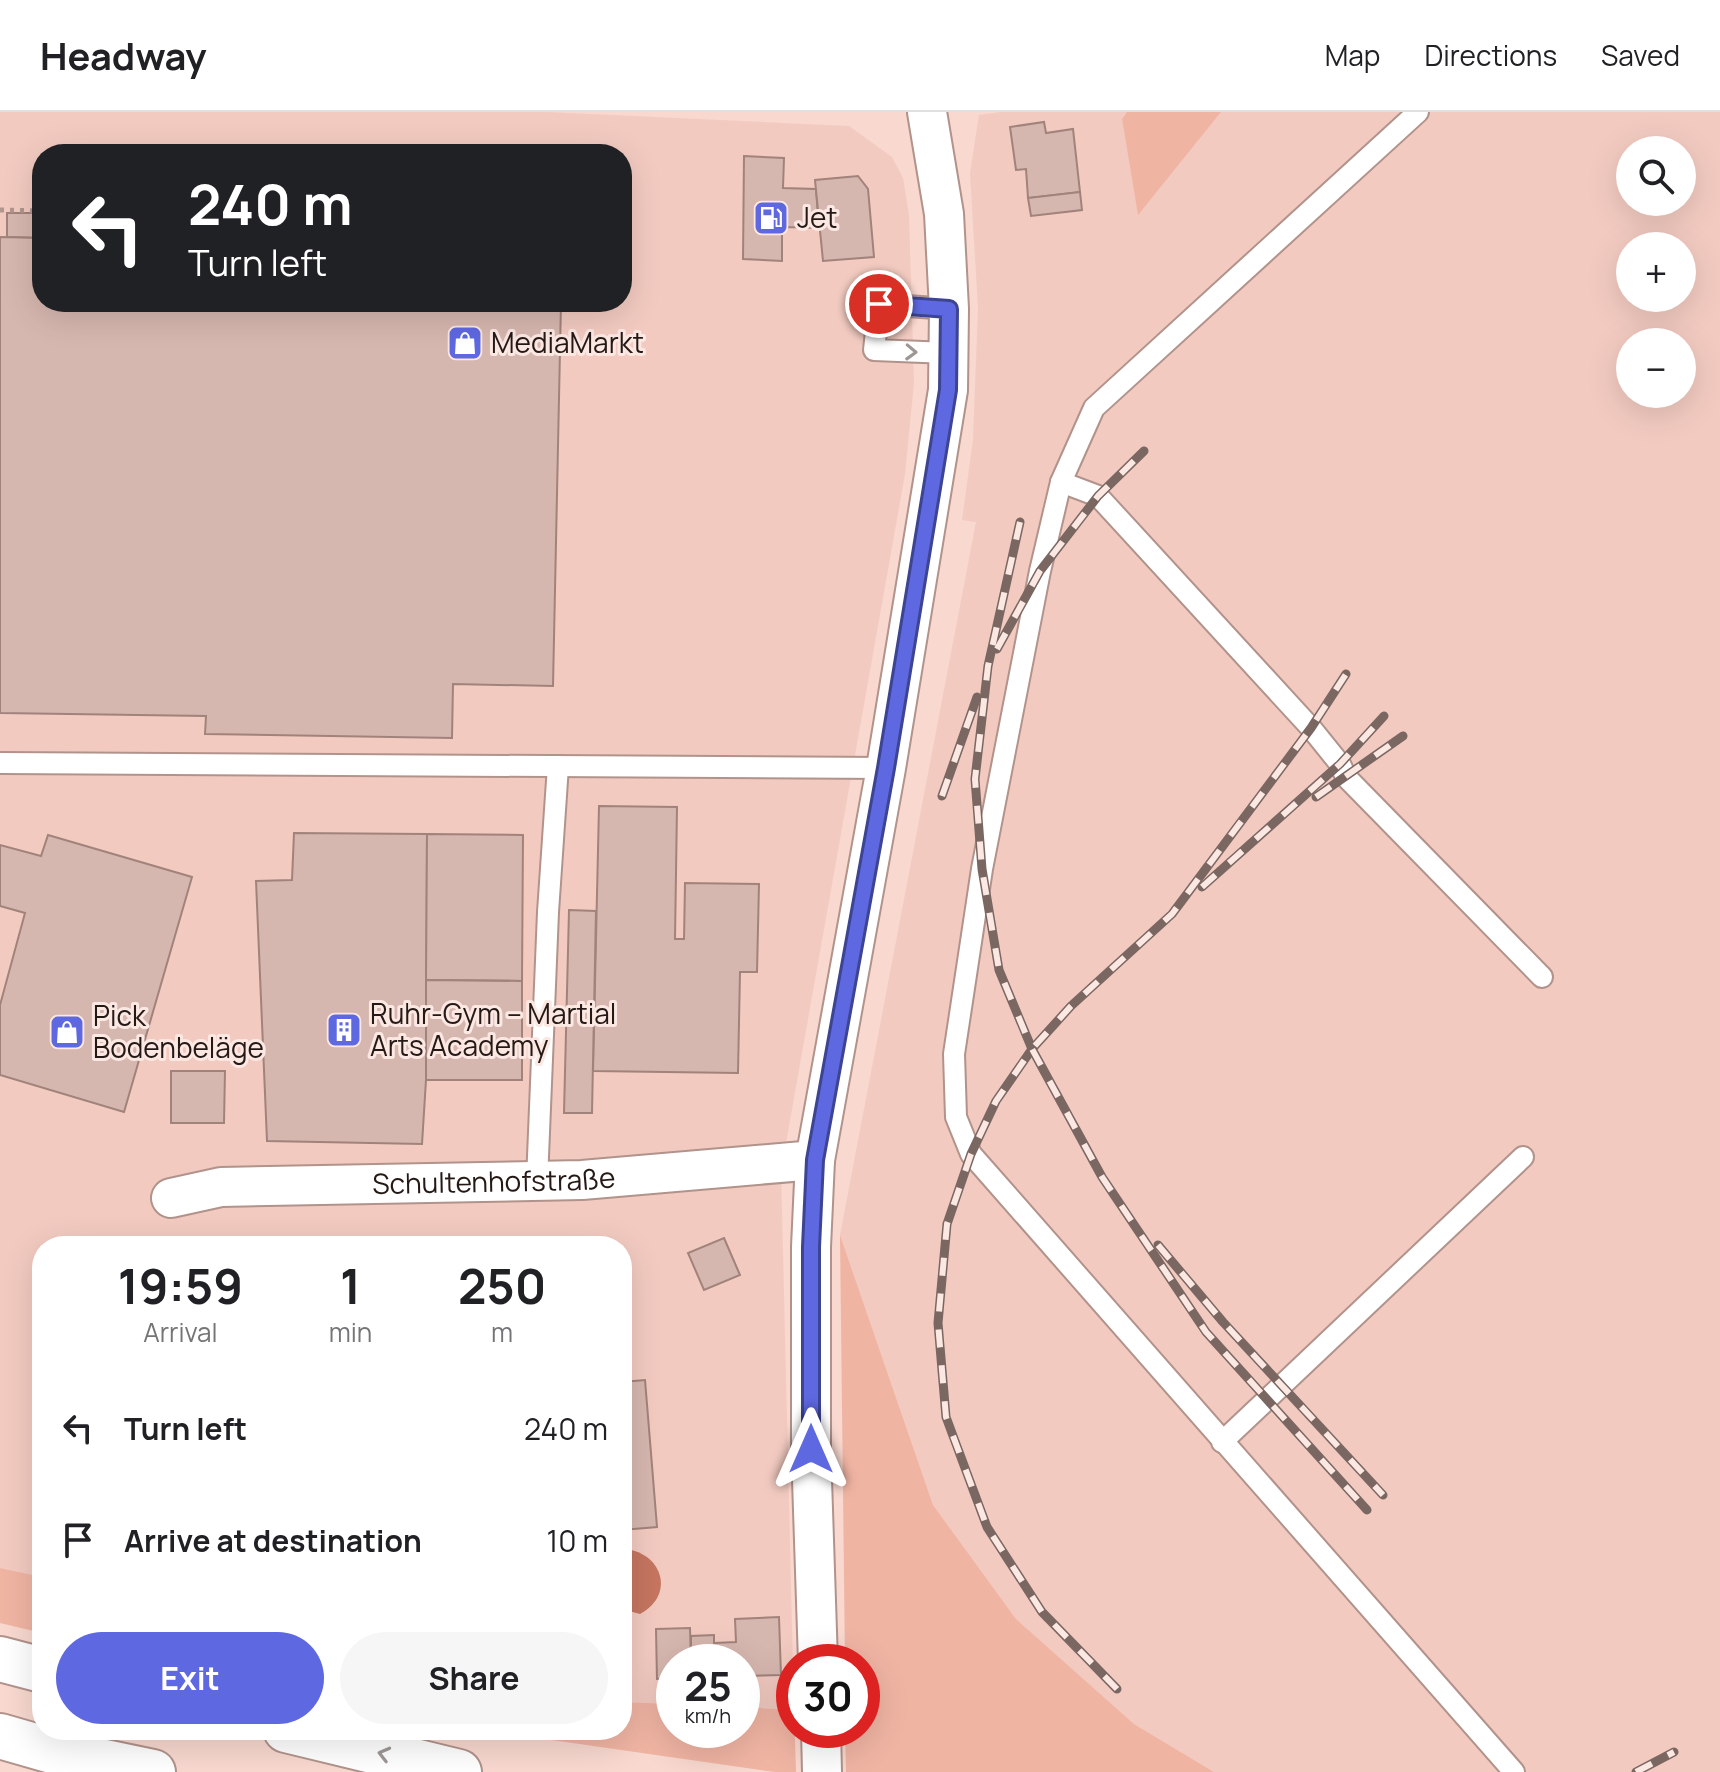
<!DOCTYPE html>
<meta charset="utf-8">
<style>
body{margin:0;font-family:Manrope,sans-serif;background:#f6f6f6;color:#202124;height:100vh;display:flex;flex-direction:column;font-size:30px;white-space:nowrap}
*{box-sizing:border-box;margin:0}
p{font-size:26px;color:#757577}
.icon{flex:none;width:44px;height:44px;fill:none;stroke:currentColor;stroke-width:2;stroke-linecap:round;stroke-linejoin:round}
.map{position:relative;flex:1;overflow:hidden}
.panel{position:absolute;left:32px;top:1124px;width:600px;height:504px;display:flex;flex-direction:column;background:#fff;border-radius:32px;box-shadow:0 8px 32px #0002}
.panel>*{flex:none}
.guide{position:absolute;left:32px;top:32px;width:600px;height:168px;border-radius:32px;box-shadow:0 8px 32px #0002;background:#202124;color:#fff;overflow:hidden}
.buttons{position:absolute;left:1616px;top:24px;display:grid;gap:16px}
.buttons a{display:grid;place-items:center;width:80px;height:80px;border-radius:50%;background:#fff;box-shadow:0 8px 32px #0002;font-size:40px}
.speed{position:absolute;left:656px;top:1532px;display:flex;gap:16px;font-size:40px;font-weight:700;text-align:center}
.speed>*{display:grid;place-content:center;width:104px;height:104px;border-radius:50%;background:#fff;box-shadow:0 8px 32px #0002;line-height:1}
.speed small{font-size:20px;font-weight:400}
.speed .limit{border:12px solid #d22;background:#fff;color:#111}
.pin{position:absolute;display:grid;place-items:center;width:68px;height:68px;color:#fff;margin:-34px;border:4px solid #fff;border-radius:50%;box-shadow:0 2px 8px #0007}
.me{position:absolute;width:88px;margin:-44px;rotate:0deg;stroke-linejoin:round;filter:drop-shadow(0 0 6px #0008)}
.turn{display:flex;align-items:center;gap:28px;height:168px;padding:0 24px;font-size:36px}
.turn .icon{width:104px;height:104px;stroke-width:2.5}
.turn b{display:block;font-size:56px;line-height:68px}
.eta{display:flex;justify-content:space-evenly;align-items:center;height:136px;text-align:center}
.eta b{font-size:48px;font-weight:700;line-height:56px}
.primary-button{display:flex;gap:16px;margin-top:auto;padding:16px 24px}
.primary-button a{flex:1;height:92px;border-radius:48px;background:#5e68e0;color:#fff;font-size:32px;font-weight:700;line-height:92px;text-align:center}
.primary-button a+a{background:#f6f6f6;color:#202124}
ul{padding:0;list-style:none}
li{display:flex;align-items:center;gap:24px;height:112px;padding:0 24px}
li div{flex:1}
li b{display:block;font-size:30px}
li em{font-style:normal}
header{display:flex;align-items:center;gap:48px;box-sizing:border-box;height:112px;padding:0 40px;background:#fff;border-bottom:2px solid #e0e0e0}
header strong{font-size:38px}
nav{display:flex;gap:44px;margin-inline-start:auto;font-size:28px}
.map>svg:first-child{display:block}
</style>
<header>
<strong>Headway</strong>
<nav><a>Map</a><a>Directions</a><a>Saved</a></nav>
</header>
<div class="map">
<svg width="1720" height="1660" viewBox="0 0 1720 1660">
<rect width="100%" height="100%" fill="#f8d8cf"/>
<g fill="#f2cac0" fill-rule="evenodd">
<path d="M0,0H546L849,14L892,45L903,66L909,103L914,271L905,362L781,1059L794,1598L742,1595V1550H674V1592L622,1590V1134H42V1465L0,1456ZM42,42H622V190H42Z"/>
<path d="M1001,0H1127L1122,7L1138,102L1221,0H1720V1660H1214L1134,1612L1016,1507L933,1393L840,1123L976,410L962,408L973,328L978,196L970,61L979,3ZM1630,38H1682V90H1630ZM1630,134H1682V186H1630ZM1630,230H1682V282H1630Z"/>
</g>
<g fill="#f0b4a3">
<path d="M1127,0H1221L1138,103L1122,7Z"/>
<path d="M840,1123L933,1393L1016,1507L1134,1612L1214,1660H846L845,1618H862V1550H845Z"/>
<path d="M0,1456L42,1465V1521L0,1511Z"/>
<path d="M622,1590L674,1592V1618H742V1595L794,1598L796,1660H775L481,1618H622Z"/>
</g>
<path fill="#c57560" d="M622,1437C661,1438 677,1482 640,1502L629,1499L622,1484Z"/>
<g fill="#d6b7af" stroke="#a1837b" stroke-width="2">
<path d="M1044,10L1046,21L1073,17L1080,80L1028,86L1026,57L1016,58L1010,15Z"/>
<path d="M744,44L784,46L783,76L816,77L819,116L782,115V149L743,147Z"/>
<path d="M858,64L868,77L874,145L823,149L815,68Z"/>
<path d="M1080,80L1082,98L1031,104L1028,86Z"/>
<path d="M7,101H42V126L7,125Z"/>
<path d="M0,125L42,126V190H561L553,574L453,572L452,626L205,622L206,604L0,601Z"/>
<path d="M599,694L677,695L675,827H684L685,771L759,772L757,860H740L738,961L593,959Z"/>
<path d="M294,721L427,722L426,968L422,1032L267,1029L256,769L292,768Z"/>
<path d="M427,722L523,723L522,869L426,868Z"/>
<path d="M48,723L192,765L124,1000L0,963V893L25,801L0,794V733L41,744Z"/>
<path d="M569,798L596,799L592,1001H564Z"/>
<path d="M426,868L522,869V968H426Z"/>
<path d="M171,959H225L224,1011H171Z"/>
<path d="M724,1126L740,1163L704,1178L688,1141Z"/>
<path d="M645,1268L657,1415L622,1418V1270Z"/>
<path d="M779,1505L781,1563L742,1564V1550H691V1524L714,1523V1531L736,1530L735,1507Z"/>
<path d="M690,1516L691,1550H674V1566L657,1567L656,1517Z"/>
</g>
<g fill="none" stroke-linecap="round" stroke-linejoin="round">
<defs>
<g id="lane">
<path d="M1418,0L1094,296L1061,370L1040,459L982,757L954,942L956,1005L971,1042L1514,1660"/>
<path d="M948,241L874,238L879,192L949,197"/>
<path d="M1061,370L1098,384L1311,616L1340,652L1346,665L1542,865"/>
<path d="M0,651L886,656"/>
<path d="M537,1069L548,800L558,654"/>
<path d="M1222,1330L1523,1045"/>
</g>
<g id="street">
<path id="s1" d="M171,1086L221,1075L582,1068L815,1048"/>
<path d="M818,1550L811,1337V1135L815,1048L886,656L948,278L949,197L944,102L927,0"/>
<path d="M821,1618L822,1660"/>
</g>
<g id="highway">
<path d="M0,1547L42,1558"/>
<path d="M286,1618L459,1660"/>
<path d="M0,1624L52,1639L153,1660"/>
</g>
</defs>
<use href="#lane" stroke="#b1938b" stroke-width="24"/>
<use href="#street" stroke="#b1938b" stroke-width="42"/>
<use href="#highway" stroke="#b1938b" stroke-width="48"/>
<path stroke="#af968f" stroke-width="5" stroke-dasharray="4 6" stroke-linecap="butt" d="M0,98L42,99"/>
<use href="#lane" stroke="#fff" stroke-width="20"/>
<use href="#street" stroke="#fff" stroke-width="38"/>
<use href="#highway" stroke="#fff" stroke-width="44"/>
<defs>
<g id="rail">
<path d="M1020,410L988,554L975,667L982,757L999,858L1032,937L1102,1065L1206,1220L1367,1398"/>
<path d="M997,537L1040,459L1098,384L1144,339"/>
<path d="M942,684L977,585"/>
<path d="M1316,685L1403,624"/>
<path d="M1202,775L1340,652L1384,604"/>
<path d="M1158,1133L1223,1210L1383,1383"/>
<path d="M1117,1577L1042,1500L987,1415L946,1305L938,1211L947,1112L971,1042L996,989L1032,937L1071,894L1172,802L1311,616L1346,562"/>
<path d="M1636,1660L1674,1640"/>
</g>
</defs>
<use href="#rail" stroke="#7b6762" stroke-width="9"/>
<use href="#rail" stroke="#fce8e3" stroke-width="6" stroke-dasharray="18" stroke-linecap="butt"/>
</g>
<defs><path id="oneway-chevron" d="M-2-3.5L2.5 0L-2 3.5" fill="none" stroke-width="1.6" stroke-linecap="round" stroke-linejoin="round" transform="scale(2)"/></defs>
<g stroke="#9d9896">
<use href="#oneway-chevron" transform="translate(911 240) rotate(2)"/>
<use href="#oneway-chevron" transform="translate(384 1642) rotate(-166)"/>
</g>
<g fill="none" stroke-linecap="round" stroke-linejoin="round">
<defs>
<path id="route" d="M811,1337V1135L815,1048L886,656L948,278L949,197L879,192"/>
</defs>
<use href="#route" stroke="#3d4492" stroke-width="20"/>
<use href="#route" stroke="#5e68e0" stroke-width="14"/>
</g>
<defs>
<symbol id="fuel-square" viewBox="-11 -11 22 22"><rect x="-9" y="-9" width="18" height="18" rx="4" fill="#5e68e0" stroke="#fce8e3"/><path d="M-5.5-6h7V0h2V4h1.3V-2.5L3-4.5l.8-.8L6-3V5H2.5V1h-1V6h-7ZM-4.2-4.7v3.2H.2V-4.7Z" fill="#fff"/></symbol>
<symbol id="shop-square" viewBox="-11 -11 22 22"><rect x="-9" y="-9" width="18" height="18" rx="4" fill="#5e68e0" stroke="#fce8e3"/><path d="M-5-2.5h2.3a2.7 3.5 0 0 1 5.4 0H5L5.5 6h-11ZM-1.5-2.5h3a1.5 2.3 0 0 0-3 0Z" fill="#fff"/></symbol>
<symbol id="building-square" viewBox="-11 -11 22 22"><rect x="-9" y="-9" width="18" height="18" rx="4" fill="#5e68e0" stroke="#fce8e3"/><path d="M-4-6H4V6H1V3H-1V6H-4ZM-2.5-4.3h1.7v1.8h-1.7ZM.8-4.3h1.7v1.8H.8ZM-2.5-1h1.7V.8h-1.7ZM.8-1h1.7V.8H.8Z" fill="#fff"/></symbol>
</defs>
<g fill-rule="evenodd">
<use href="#fuel-square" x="751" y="86" width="40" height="40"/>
<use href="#shop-square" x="445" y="211" width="40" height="40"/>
<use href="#building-square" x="324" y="898" width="40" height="40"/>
<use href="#shop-square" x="47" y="900" width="40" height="40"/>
</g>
<g text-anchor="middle" stroke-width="6" stroke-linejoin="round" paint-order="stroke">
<g font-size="28" fill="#251916" stroke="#fce8e3" text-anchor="start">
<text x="797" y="116">Jet</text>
<text x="491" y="241">MediaMarkt</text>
<text x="370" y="912">Ruhr-Gym – Martial<tspan x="370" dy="32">Arts Academy</tspan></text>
<text x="93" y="914">Pick<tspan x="93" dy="32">Bodenbeläge</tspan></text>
</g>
<g font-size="28" fill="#251916" stroke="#fce8e3">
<text dy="10" stroke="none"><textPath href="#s1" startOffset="324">Schultenhofstraße</textPath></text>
</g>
</g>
</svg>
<div class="buttons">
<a><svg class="icon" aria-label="search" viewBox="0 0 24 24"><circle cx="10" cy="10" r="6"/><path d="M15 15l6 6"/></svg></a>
<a>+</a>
<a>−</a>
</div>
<div class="speed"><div>25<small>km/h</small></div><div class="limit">30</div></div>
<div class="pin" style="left:879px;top:192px;background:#d93025"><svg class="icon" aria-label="arrive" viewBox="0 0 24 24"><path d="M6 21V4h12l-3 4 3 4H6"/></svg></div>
<svg class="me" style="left:811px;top:1337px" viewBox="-20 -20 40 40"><path d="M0-17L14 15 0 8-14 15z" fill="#5e68e0" stroke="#fff" stroke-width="4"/></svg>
<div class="guide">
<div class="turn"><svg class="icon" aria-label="left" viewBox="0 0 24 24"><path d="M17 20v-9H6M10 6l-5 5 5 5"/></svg><div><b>240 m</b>Turn left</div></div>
</div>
<section class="panel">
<div class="eta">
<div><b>19:59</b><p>Arrival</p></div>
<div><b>1</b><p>min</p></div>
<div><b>250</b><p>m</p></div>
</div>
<ul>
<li><svg class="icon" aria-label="left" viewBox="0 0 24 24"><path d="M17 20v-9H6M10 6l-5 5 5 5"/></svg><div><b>Turn left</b></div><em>240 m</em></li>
<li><svg class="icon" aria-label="arrive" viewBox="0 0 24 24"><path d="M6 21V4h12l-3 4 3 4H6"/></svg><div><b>Arrive at destination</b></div><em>10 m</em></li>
</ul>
<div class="primary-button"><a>Exit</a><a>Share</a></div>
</section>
</div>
